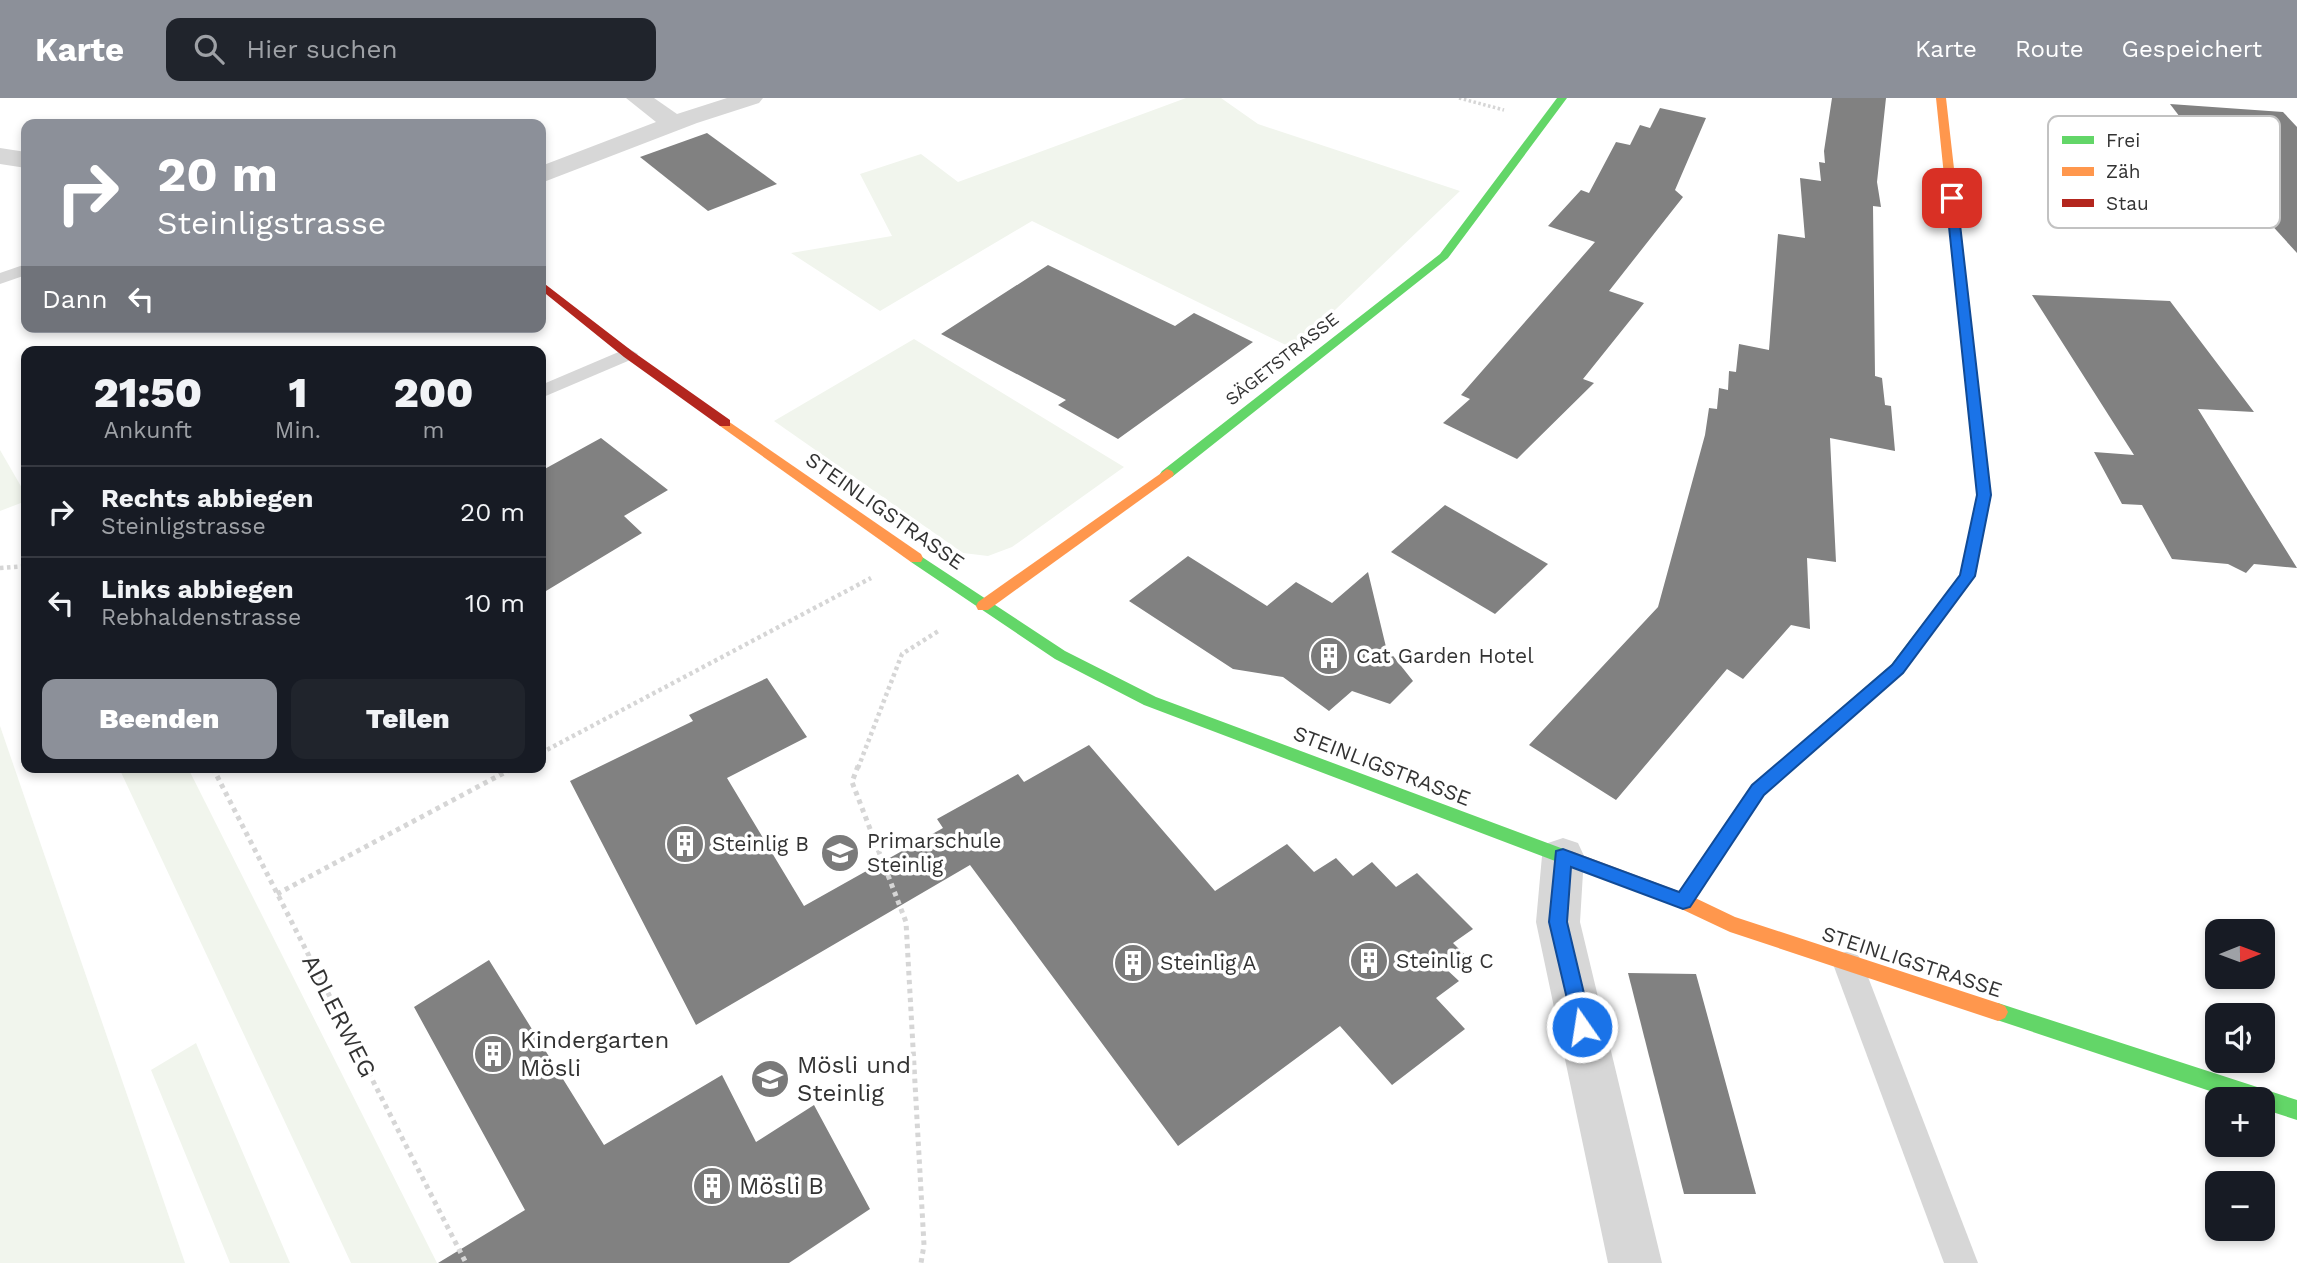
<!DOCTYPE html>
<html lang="de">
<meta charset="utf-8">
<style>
body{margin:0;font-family:"Work Sans",sans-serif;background:#20242c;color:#f1f3f6;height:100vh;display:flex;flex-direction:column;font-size:26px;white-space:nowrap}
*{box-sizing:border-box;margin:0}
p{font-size:23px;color:#9ea1a6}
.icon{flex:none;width:38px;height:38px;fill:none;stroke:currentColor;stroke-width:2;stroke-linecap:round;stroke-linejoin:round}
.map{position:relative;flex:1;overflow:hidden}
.drawer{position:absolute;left:21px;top:248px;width:525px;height:427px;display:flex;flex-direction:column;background:#171b24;border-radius:14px;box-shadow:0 4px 10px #0003}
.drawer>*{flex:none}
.banner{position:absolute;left:21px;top:21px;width:525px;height:214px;border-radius:14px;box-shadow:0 4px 10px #0003;background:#8c9099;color:#fff;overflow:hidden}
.needle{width:46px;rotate:89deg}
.fabs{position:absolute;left:2205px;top:821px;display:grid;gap:14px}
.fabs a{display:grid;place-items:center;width:70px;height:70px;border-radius:14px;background:#171b24;box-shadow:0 4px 10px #0003;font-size:35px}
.pin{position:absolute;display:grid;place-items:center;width:60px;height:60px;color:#fff;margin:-30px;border-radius:14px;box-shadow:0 4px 10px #0006}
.me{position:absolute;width:77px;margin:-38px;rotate:347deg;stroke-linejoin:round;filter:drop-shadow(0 0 5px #0008)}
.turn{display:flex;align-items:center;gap:24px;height:147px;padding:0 21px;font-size:32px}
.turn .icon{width:91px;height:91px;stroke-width:2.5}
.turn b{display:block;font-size:49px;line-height:60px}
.then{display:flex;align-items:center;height:66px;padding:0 21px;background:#0003;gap:14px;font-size:26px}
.eta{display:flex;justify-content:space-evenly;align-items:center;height:119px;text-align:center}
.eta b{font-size:42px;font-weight:800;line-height:49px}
.primary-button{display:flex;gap:14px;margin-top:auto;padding:14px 21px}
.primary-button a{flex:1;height:80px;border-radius:14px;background:#8c9099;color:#fff;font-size:28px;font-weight:800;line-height:80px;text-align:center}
.primary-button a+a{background:#20242c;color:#f1f3f6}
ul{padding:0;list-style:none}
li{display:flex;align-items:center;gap:21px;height:91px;padding:0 21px;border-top:2px solid #363941}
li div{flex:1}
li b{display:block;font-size:26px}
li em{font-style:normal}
header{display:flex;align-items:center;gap:42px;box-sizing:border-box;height:98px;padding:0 35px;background:#8c9099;color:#fff}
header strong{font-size:33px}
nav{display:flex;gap:38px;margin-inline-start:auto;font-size:24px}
.search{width:490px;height:63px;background:#20242c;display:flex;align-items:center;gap:18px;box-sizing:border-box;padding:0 24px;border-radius:14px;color:#9ea1a6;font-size:26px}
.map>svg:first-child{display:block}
</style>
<header>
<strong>Karte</strong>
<div class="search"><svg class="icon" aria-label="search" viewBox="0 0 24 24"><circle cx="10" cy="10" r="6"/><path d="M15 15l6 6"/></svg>Hier suchen</div>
<nav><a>Karte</a><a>Route</a><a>Gespeichert</a></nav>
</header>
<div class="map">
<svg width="2297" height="1165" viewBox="0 0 2297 1165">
<rect width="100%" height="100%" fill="#fff"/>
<g fill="#f1f5ed">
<path d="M1186,0H1221L1258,26L1460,93L1294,251L1032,123L880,213L791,155L892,138L860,76L921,56L958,84Z"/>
<path d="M914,241L1124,369L1012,449L988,458L963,455L774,323Z"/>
<path d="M0,352L26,397V403L0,413Z"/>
<path d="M0,628L185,1165H0Z"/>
<path d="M119,670H188L437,1165H351Z"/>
<path d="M196,945L290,1165H230L151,972Z"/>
</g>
<g fill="#818181">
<path d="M1832,0H1886L1877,84L1881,109L1873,108L1875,278L1882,280L1885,307L1891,308L1895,353L1830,340L1836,464L1807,460L1810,531L1791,527L1743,581L1727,571L1616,702L1529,647L1658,509L1705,337L1709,310L1717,311L1719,290L1728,292L1729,273L1736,274L1739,246L1769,252L1778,136L1805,140L1800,80L1821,83L1819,64L1825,65L1824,53Z"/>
<path d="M2170,6L2283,14L2297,29V155L2215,65Z"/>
<path d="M1660,10L1706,20L1675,92L1683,99L1609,193L1644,205L1583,281L1594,285L1517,361L1443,325L1470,301L1461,297L1595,144L1548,128L1581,92L1589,95L1616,44L1630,47L1640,27L1650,30Z"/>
<path d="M707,35L777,86L708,113L640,59Z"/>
<path d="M1048,167L1175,228L1194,215L1253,244L1118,341L1058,307L1066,302L941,236Z"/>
<path d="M2032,197L2170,203L2254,314L2198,311L2297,470L2254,466L2246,475L2228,466L2172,461L2142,407L2122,406L2094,354L2134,357Z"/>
<path d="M601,340L668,392L624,418L642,435L541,496V373Z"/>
<path d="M1445,407L1548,466L1495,516L1391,454Z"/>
<path d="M1188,458L1267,508L1296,484L1332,505L1368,474L1386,549L1413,583L1390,606L1352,593L1329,613L1283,579L1233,571L1129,503Z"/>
<path d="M767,580L807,639L727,680L804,808L943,730L937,721L1018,676L1024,684L1089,647L1215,793L1287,746L1314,774L1336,760L1353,778L1372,764L1396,789L1417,775L1473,831L1453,845L1464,856L1445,870L1459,883L1436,900L1465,931L1392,987L1340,928L1178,1048L970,767L696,927L570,683L693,623L689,617Z"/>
<path d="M489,862L604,1047L722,977L756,1044L814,1007L870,1111L789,1165H438L525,1112L414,909Z"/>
<path d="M1628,875L1696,876L1756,1096H1684Z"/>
</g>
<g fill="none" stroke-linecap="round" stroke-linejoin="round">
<path stroke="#d6d6d6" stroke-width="3.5" stroke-dasharray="2.5 2.5" stroke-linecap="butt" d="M1459,0L1504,12"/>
<g stroke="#d6d6d6" stroke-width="4.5" stroke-dasharray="3.5 3.5" stroke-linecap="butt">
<path d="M0,470L26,468"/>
<path d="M541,655L871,480"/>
<path d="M858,670L902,556L940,532"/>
</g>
<g stroke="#d6d6d6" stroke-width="5" stroke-dasharray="4.5 4.5" stroke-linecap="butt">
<path d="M858,668L852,684L906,824L924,1147L921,1165"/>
<path d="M213,670L466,1165"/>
<path d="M277,796L513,670"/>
</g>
<g fill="#d7d7d7" fill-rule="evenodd">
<path d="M26,166V177L0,186V175Z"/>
<path d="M628,250L638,256L635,260L541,300V287Z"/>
<path d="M1848,853L1858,857L1863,866L1978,1165H1944L1833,866L1838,857Z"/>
</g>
<g fill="#d7d7d7" fill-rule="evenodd">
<path d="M626,0H654L677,16L727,0H763L759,5L697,25L541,85V68L656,24Z"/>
<path d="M0,50L26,54V70L0,66Z"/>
<path d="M1563,740L1578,745L1584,758L1580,824L1662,1165H1608L1536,824L1542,758L1548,745Z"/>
</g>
<g fill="#63d668" fill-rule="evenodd">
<path d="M1557,0H1567L1448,160L1172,379H1162L1160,376L1162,373L1440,156Z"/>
<path d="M1976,430L1983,435L1974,478L1903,575L1764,697L1689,809L1683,811L1677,809L1674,803L1677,797L1752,687L1891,567L1960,477L1969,435Z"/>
<path d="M916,455L1065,553L1156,599L1577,756L1580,761L1577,766L1571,769L1144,607L1055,561L911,464L909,460Z"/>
<path d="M1998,905L2297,1002V1022L2263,1011V1001H2234L1991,920L1988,914L1991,908Z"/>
</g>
<g fill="#ff974d" fill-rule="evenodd">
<path d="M1936,0H1946L1991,397L1983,435L1976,440L1969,435L1977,397Z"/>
<path d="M725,321L921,456L923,460L921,464H911L720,328L718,325Z"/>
<path d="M1167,371L1172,373L1174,376L1172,379L988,512H978L976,508L978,504Z"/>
<path d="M1571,753L1689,797L1735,819L1998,905L2005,908L2008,914L2005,920L1998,923L1730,834L1677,809L1565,766L1562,761L1565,756Z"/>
</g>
<path fill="#b3261e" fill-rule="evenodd" d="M541,183L632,253L730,322V328H720L624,259L541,192Z"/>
</g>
<path fill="#1a73e8" stroke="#114b97" stroke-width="2" d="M1952,97L1957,100L1991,397L1975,478L1903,575L1764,697L1690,809L1683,811L1571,769L1567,824L1592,929L1589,935L1582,938L1575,935L1549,824L1556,753L1563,751L1679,794L1752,687L1892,567L1960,477L1977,397L1946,100Z"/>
<defs>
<symbol id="building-disc" viewBox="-11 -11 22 22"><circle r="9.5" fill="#7a7a7a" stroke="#fff"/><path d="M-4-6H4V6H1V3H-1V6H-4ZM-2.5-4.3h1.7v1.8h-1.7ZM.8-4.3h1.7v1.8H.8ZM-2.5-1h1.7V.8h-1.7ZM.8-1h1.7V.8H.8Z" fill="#fff"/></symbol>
<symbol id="school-disc" viewBox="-11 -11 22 22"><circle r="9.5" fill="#7a7a7a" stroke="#fff"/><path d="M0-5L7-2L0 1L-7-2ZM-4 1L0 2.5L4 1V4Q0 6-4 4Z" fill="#fff"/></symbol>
</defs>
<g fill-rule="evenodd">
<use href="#building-disc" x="1307" y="536" width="44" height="44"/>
<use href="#building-disc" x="663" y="724" width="44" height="44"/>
<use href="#school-disc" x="818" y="733" width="44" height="44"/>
<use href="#building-disc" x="1347" y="841" width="44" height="44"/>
<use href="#building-disc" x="1111" y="843" width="44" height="44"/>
<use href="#building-disc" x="471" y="934" width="44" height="44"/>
<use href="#school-disc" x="748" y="959" width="44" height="44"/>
<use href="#building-disc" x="690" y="1066" width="44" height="44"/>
</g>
<g text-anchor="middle" stroke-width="7" stroke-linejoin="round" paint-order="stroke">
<g font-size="18" fill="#333" stroke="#fff">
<text transform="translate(1282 261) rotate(-38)" y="6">SÄGETSTRASSE</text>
</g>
<g font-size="21" fill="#333" stroke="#fff">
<text transform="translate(885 413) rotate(35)" y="7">STEINLIGSTRASSE</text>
<text transform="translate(1382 668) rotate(21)" y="7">STEINLIGSTRASSE</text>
<text transform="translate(1912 864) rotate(18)" y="7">STEINLIGSTRASSE</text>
</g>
<g font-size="21" fill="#333" stroke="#fff" text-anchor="start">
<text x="1356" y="565">Cat Garden Hotel</text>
<text x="867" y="750">Primarschule<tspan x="867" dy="24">Steinlig</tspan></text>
<text x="712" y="753">Steinlig B</text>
<text x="1396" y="870">Steinlig C</text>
<text x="1160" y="872">Steinlig A</text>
</g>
<g font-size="24" fill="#333" stroke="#fff">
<text transform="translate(339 918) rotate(63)" y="8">ADLERWEG</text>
</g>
<g font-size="24" fill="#333" stroke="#fff" text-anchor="start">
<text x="520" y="950">Kindergarten<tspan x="520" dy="28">Mösli</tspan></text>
<text x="797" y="975">Mösli und<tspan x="797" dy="28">Steinlig</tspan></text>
<text x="739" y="1096">Mösli B</text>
</g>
</g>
<rect x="2048" y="18" width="232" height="112" rx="10" fill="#fff" stroke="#c2c2c2" stroke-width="2"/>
<rect x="2062" y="38" width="32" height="8" fill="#63d668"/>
<rect x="2062" y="69" width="32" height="9" fill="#ff974d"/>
<rect x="2062" y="101" width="32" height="8" fill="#b3261e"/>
<g font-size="19" fill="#333">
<text x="2106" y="49">Frei</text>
<text x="2106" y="80">Zäh</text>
<text x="2106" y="112">Stau</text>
</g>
</svg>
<div class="fabs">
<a><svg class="needle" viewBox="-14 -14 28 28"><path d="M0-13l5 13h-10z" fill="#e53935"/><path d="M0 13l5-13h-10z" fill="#9ea1a6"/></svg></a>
<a><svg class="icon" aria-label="sound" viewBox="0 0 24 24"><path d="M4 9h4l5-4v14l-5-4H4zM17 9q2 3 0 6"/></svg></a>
<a>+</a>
<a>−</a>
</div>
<div class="pin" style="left:1952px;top:100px;background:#d93025"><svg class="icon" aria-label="arrive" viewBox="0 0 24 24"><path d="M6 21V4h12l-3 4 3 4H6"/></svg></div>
<svg class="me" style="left:1582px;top:929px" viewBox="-20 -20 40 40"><circle r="17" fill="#1a73e8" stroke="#fff" stroke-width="3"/><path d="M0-11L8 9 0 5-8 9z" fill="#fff"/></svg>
<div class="banner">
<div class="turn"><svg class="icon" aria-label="right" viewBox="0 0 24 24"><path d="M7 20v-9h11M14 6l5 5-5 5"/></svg><div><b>20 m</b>Steinligstrasse</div></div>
<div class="then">Dann<svg class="icon" aria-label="left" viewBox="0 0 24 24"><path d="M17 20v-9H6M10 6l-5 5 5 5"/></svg></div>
</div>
<section class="drawer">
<div class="eta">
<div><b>21:50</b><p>Ankunft</p></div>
<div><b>1</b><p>Min.</p></div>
<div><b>200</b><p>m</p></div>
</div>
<ul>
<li><svg class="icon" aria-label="right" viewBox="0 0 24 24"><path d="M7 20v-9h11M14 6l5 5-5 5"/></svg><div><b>Rechts abbiegen</b><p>Steinligstrasse</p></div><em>20 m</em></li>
<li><svg class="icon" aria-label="left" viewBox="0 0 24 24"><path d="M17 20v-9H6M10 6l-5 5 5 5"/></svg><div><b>Links abbiegen</b><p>Rebhaldenstrasse</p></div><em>10 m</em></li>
</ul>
<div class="primary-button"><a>Beenden</a><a>Teilen</a></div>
</section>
</div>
